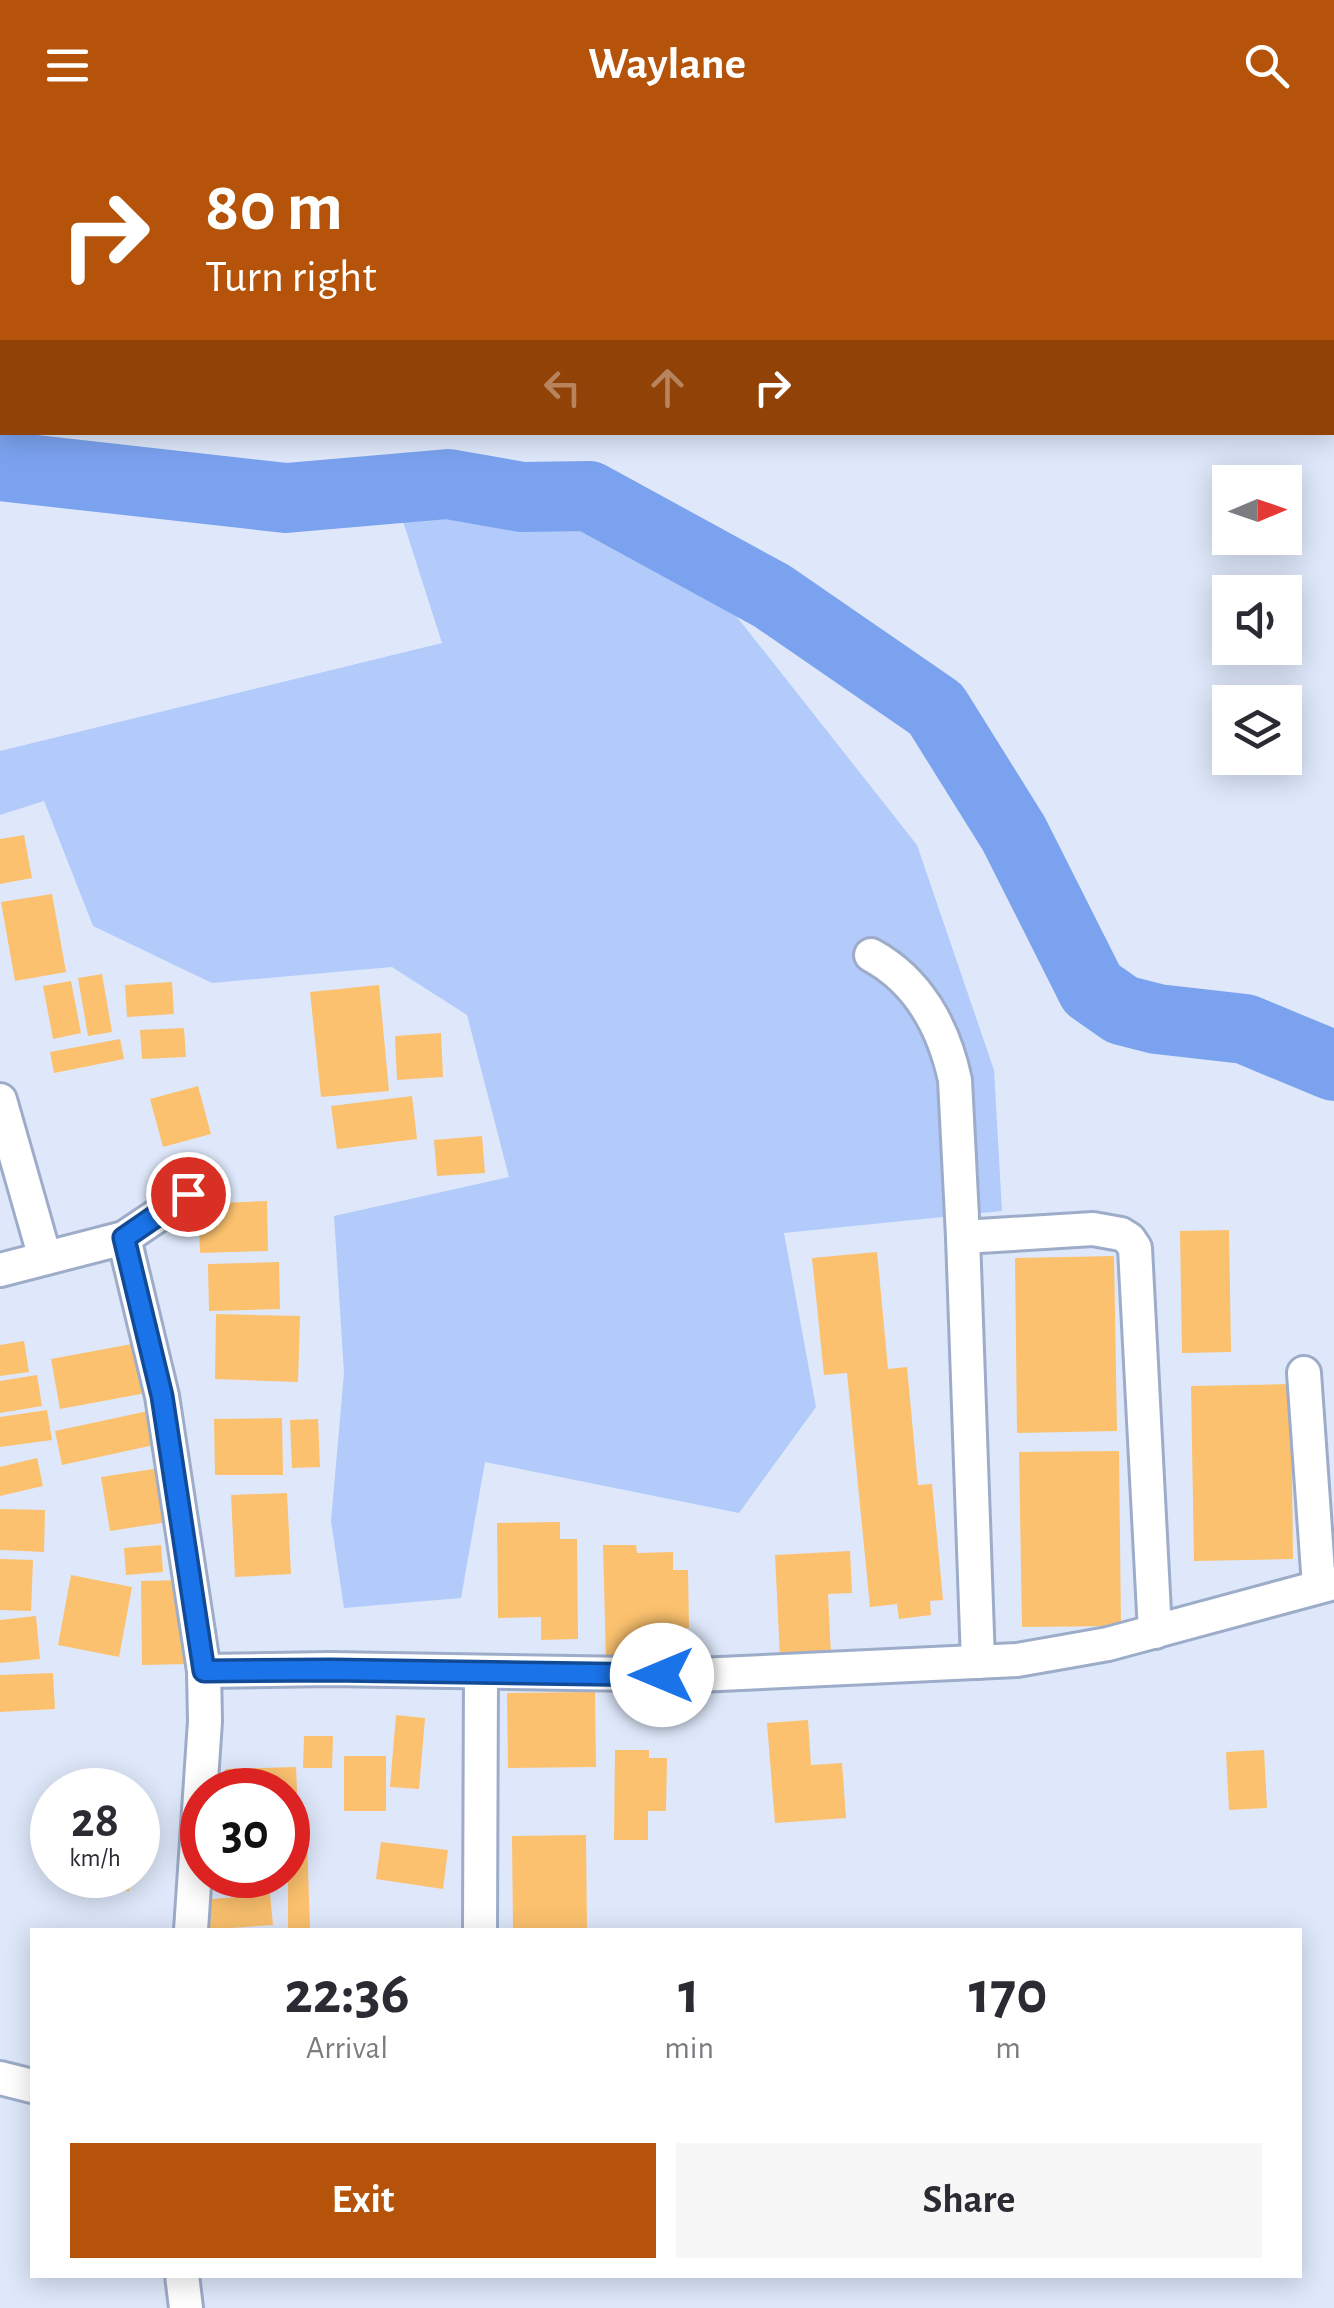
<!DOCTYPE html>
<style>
body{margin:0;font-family:"Alegreya Sans",sans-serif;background:#f7f7f7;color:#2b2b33;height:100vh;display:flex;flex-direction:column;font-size:38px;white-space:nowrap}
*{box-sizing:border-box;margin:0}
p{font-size:32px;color:#7c7c81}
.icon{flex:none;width:55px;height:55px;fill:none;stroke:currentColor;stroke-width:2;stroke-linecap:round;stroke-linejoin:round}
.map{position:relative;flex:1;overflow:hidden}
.drawer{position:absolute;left:30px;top:1798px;width:1272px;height:350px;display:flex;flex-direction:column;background:#fff;border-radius:0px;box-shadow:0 5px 25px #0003}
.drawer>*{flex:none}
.guide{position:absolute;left:0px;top:0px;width:1335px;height:305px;box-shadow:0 5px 25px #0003;background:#b45309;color:#fff;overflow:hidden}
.needle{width:65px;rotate:88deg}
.controls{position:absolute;left:1212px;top:335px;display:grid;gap:20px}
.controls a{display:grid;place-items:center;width:90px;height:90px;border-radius:0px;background:#fff;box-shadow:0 5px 25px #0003;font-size:50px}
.speed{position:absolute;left:30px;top:1638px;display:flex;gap:20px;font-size:50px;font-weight:700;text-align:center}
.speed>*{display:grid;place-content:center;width:130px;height:130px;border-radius:50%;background:#fff;box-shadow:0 5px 25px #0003;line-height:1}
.speed small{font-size:25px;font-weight:400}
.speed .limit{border:15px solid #d22;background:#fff;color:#111}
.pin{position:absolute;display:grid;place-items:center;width:85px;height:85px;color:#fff;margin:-42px;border:5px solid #fff;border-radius:50%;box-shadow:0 2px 10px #0007}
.me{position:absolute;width:110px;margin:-55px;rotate:270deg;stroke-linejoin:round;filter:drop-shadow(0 0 8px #0008)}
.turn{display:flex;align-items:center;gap:35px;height:210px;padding:0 40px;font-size:45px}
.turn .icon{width:130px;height:130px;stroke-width:2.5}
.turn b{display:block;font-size:70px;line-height:85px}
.lanes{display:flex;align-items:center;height:95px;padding:0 40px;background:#0003;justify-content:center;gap:50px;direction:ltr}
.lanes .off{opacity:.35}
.eta{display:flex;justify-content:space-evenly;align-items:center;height:170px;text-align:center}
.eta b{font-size:60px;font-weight:600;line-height:70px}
.button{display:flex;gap:20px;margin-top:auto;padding:20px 40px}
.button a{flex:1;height:115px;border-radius:0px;background:#b45309;color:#fff;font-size:40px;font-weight:600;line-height:115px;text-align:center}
.button a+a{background:#f7f7f7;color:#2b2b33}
header{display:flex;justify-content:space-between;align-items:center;height:130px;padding:0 40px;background:#b45309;color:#fff;font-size:45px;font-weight:600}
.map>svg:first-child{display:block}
</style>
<header><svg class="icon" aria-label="menu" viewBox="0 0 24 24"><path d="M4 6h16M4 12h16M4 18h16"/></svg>Waylane<svg class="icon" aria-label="search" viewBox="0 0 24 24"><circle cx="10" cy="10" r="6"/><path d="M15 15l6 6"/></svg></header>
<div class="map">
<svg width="1334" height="2178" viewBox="0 0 1334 2178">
<rect width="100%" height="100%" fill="#dee8fa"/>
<path fill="#b2cbfb" d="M385,335L640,364L917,715L994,940L1002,1081L784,1103L816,1277L739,1383L485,1332L461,1468L344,1478L331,1391L344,1243L334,1086L509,1047L467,885L392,837L212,853L93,796L44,671L0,685V621L442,513Z"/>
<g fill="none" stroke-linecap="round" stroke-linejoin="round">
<path stroke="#7ba2ef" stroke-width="70" d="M0,336L286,368L448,354L522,367L589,366L772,466L936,579L1014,704L1092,859L1122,880L1157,889L1245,899L1334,936"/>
</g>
<g fill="#fbc16e">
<path d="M24,705L32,748L0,754V709Z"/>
<path d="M52,764L66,842L15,851L1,772Z"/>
<path d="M102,844L112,902L88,906L78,848Z"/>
<path d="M71,851L81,903L53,909L43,856Z"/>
<path d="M172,852L174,884L127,887L125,855Z"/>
<path d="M379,855L389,961L321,967L310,862Z"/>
<path d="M184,898L186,927L142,929L140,900Z"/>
<path d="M441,903L443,947L397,950L395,906Z"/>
<path d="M120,909L124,929L54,943L50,922Z"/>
<path d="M198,956L211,1004L163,1017L150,969Z"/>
<path d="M412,966L417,1009L337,1019L331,976Z"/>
<path d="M482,1006L485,1043L437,1046L434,1010Z"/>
<path d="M267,1071L268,1121L200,1123L198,1074Z"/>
<path d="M1229,1100L1231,1222L1182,1223L1180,1101Z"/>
<path d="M877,1122L888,1239L907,1237L918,1355L932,1354L943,1470L930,1471L931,1485L899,1489L897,1474L870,1477L847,1243L824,1245L812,1128Z"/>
<path d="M1114,1126L1117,1301L1017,1303L1015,1128Z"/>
<path d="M279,1132L280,1179L209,1181L208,1134Z"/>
<path d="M216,1184L300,1186L298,1252L215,1249Z"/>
<path d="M24,1211L29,1242L0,1246V1215Z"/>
<path d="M137,1213L146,1263L60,1279L51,1229Z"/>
<path d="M37,1245L42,1276L0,1283V1251Z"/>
<path d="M1291,1254L1293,1429L1194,1431L1191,1256Z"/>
<path d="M47,1280L52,1310L0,1317V1287Z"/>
<path d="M148,1281L154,1315L62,1335L55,1301Z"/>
<path d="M282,1288L283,1345H215L214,1289Z"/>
<path d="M318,1289L320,1337L292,1338L290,1290Z"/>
<path d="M1119,1321L1121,1496L1022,1497L1019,1322Z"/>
<path d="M37,1328L43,1356L0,1366V1337Z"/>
<path d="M160,1338L168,1392L110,1401L101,1347Z"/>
<path d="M287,1363L291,1444L235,1447L231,1365Z"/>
<path d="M0,1379L45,1380L44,1422L0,1420Z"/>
<path d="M560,1392V1409H577L578,1509L541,1510V1487L498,1488L497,1393Z"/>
<path d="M161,1415L163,1442L126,1445L124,1418Z"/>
<path d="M603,1415H636L637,1423L673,1422V1440H688L689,1498L668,1499V1510H633V1529L606,1530Z"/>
<path d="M850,1421L852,1463L828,1464L831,1525L780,1528L775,1425Z"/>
<path d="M0,1429L33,1430L31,1481L0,1480Z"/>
<path d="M71,1445L132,1457L119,1527L58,1515Z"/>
<path d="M185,1450L187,1534L142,1535L141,1451Z"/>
<path d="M36,1486L40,1529L0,1533V1490Z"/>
<path d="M53,1543L55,1579L0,1582V1545Z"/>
<path d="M595,1562L596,1637L508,1638L507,1563Z"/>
<path d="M396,1585L425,1588L419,1659L390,1657Z"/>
<path d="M808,1590L811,1635L842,1633L846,1688L775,1693L767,1593Z"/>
<path d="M304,1606H333L332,1638H303Z"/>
<path d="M615,1620H649V1628H667L666,1681H648V1710H614Z"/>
<path d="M1264,1620L1267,1678L1229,1680L1226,1622Z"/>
<rect x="344" y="1626" width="42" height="55"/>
<path d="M296,1637L298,1687H288V1660H226L225,1639Z"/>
<path d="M586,1705L587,1800H513L512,1706Z"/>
<path d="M307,1708L310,1800H288V1709Z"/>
<path d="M381,1712L448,1720L443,1759L376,1749Z"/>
<rect x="71" y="1745" width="58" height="16"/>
<path d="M209,1745H272L271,1759H209Z"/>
<path d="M270,1764L273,1795L203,1800L201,1770Z"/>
</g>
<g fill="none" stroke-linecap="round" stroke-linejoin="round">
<defs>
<g id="minor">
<path d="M871,825C919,851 944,899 955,950L963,1107L1093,1099L1121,1104L1129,1109L1135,1118L1155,1502"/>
<path d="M0,970L45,1128"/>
<path d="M963,1107L978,1532"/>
<path d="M124,1108L188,1065L208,1059"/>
<path d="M0,1140L124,1108L162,1266L204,1541L330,1539L698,1545L1017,1530L1108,1514L1334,1453"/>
<path d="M1304,1243L1319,1456"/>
<path d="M191,1800L205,1591L204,1541"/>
<path d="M480,1800L481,1543"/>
<path d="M0,1948L32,1956"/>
<path d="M182,2145L186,2178"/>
</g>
</defs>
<use href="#minor" stroke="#9dacc8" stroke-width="38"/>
<use href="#minor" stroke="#fff" stroke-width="32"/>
</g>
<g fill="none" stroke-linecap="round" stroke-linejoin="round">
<defs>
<path id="route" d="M188,1064L124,1108L162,1266L204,1541L330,1540L662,1545"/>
</defs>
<use href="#route" stroke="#114b97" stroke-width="25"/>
<use href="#route" stroke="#1a73e8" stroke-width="18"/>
</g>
</svg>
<div class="controls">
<a><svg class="needle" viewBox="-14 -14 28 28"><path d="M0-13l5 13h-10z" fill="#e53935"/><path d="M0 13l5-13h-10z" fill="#7c7c81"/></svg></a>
<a><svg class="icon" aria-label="sound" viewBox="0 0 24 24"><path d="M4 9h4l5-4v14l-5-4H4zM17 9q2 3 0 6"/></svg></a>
<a><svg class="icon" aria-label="layers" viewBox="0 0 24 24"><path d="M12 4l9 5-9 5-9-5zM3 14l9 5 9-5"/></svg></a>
</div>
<div class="speed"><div>28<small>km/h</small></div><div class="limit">30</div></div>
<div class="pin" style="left:188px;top:1064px;background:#d93025"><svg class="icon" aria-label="arrive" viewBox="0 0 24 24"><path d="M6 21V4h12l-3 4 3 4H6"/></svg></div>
<svg class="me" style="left:662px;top:1545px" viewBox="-20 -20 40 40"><circle r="19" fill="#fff"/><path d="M0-13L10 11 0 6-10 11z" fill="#1a73e8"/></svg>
<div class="guide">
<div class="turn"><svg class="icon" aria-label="right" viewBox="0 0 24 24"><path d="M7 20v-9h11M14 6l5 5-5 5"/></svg><div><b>80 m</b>Turn right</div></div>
<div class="lanes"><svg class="icon off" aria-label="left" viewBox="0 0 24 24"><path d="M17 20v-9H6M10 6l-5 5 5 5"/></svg><svg class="icon off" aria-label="ahead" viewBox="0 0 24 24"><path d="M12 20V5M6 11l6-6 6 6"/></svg><svg class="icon" aria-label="right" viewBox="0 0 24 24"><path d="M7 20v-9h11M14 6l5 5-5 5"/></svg></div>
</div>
<section class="drawer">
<div class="eta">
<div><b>22:36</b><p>Arrival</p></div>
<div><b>1</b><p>min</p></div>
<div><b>170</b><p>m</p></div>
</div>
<div class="button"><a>Exit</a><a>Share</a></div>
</section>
</div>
